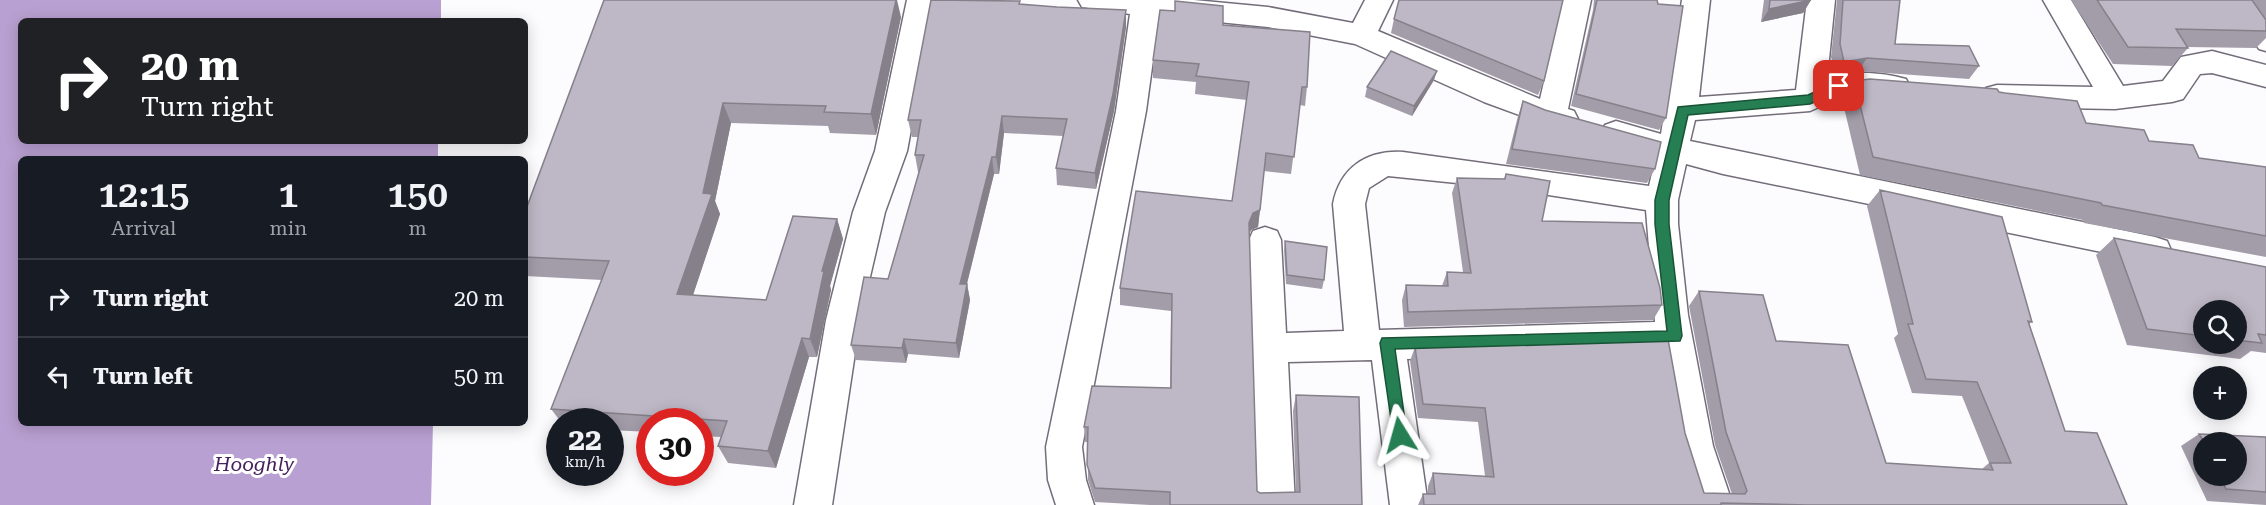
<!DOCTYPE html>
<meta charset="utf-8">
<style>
body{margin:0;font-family:"Roboto Serif",serif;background:#20242c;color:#f1f3f6;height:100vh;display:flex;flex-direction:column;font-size:22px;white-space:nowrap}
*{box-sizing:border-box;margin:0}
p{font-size:20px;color:#9ea1a6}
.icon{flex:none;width:33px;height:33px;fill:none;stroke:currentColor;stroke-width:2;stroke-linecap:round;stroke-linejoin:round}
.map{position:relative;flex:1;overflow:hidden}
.sheet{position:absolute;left:18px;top:156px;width:510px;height:270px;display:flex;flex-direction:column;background:#171b24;border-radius:9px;box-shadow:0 3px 15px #0003}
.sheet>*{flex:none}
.guide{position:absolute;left:18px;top:18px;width:510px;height:126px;border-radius:9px;box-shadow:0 3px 15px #0003;background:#202124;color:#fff;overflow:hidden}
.fabs{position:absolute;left:2193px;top:300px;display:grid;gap:12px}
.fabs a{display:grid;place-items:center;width:54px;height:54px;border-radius:50%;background:#171b24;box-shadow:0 3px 15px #0003;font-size:30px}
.speed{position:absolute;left:546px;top:408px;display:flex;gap:12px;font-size:30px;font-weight:700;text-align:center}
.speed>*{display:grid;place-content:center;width:78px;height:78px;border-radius:50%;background:#171b24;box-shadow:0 3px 15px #0003;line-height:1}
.speed small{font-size:15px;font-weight:400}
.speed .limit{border:9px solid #d22;background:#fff;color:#111}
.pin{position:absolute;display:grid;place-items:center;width:51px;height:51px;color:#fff;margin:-26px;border-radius:12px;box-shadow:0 3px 9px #0006}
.me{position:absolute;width:66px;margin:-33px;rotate:352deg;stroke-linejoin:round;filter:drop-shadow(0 0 4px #0008)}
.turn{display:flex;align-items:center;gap:21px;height:126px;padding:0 24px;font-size:27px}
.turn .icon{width:78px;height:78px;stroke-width:2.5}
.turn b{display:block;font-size:42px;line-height:51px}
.eta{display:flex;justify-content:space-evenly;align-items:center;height:102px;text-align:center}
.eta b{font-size:36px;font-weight:600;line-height:42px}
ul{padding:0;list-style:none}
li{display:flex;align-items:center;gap:18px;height:78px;padding:0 24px;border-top:2px solid #363941}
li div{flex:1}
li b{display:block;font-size:22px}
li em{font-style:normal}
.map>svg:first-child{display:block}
</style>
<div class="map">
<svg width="2266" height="505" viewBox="0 0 2266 505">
<rect width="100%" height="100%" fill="#fcfbfe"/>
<path fill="#b9a0d2" d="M0,0H441V21H21V141H438V159H21V423H433L431,505H0Z"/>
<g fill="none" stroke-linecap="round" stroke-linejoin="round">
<defs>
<path id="service" d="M2225,0H2244L2266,30V51L2259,49Z"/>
<g id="minor">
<path d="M907,0H935L907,151L885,212L860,320L832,505H794L826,320L853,212L875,151Z"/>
<path d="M1078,0H1194L1268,7L1353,23L1365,0H1393L1378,31L1540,99L1563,0H1591L1568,109L1574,111L1578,119L1574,127L1563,130L1552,127L1484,102L1355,44L1268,27L1159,16L1146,111L1082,447L1086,480L1094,505H1056L1048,480L1046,447L1116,111L1130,14L1082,7Z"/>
<path d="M1682,0H1710L1699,97L1796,90L1807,0H1835L1827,79C1851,70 1881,72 1906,79L1910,87L1906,95L1895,98L1844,96L1810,111L1695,120L1690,141L2155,237L2167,241L2171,250L2167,259L2155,263L1723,174L1686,164L1678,200V224L1688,315L1713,446L1733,505H1695L1677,446L1660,351L1407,359L1428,505H1390L1372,360L1288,362L1295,505H1257L1249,240L1253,231L1265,227L1277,231L1281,240L1286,333L1344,331L1333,204C1340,168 1366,150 1403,152L1649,186L1656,156L1605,141L1601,133L1605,125L1616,121L1661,134ZM1388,176L1496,187L1646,210L1655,322L1379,330L1365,204L1369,188Z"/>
<path d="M2043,0H2071L2123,86L2163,81L2181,57L2212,51L2266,65V87L2212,73L2200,74L2183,99L2172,102L2115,109L1997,107L1986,104L1982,96L1986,88L1997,85L2093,87Z"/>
</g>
</defs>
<use href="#service" stroke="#736d7a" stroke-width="3"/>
<use href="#minor" stroke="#736d7a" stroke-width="3"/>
<use href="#service" fill="#fff" fill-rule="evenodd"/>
<use href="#minor" fill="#fff" fill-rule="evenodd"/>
</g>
<g fill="#a39da9" fill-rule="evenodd">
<path d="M604,0L901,17L876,135L830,133L828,126L731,123L715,201L720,214L693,295L766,300L837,219L843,239L830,286L831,290L817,357H809L776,468L728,463L718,446L721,437L700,436V422H650V432L610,430V422H561L551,409L602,280L525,276V212Z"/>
<path d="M1594,0H1657L1666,118L1659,130L1571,106L1593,10Z"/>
<path d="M1764,0H1811L1803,13L1761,22Z"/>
<path d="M1837,0H1900L1895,44L1979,66L1969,79L1858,71L1836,75L1831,57Z"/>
<path d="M2071,0H2266V38L2256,48L2187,47L2188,48L2172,66L2113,64Z"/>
<path d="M1020,4L1126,27L1114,111L1096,189L1057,185L1056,168L1063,136L1004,133L999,174H994L967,284L970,300L959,358L908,354L906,363L856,360L851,345L888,279L919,172H918L915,155L918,137H912L908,120Z"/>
<path d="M1394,19L1544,81L1538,95L1391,33Z"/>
<path d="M1223,25L1307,87L1305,106L1300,105L1291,174L1264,171L1258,227L1251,230L1249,234L1257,491L1260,493L1296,492L1293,411L1296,395L1362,505H1150L1095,502L1088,480V442H1085L1084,427L1170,388L1171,311L1120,305V288L1232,201L1247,100L1195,94L1196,82L1153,78V60Z"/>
<path d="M1434,80L1412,116L1365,97L1367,87Z"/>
<path d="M1854,81L1999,92L2086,123L2149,141L2199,158L2266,167V257L2084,223L2083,220L1860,175L1842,99Z"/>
<path d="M1523,101L1655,169L1647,183L1506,164L1518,116Z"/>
<path d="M1506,174L1542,221L1662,305L1653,320L1404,327L1402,300L1406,285L1442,286L1447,272H1463L1452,193L1457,178L1504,179Z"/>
<path d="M1880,190L2032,322L2029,324L2065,431L2127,505H1418L1423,494H1428V486L1433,473L1485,476L1478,422L1418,418L1410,361L1415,347L1685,433L1704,493L1732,494L1715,445L1689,306L1699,291L1776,341L1886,463L1982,469L1989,463L1962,396L1912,393L1894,338L1898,334L1867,206Z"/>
<path d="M2114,238L2266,267V353L2251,351L2240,359L2127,345L2096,255ZM2204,310H2236V344H2204Z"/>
<path d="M1285,241L1324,280L1322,289L1286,284L1284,250Z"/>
<path d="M2199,434L2266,437V505L2207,501L2181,446ZM2204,442L2236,476H2204Z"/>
</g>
<g fill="#85808a">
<path d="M896,0H897L901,17L876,135L871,114Z"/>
<path d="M1811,0L1803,13L1761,22L1769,9Z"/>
<path d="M1126,10V27L1114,111L1096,189L1095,173Z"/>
<path d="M1867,58L1858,71L1836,75L1844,62Z"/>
<path d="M1437,71L1434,80L1412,116L1414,106Z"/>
<path d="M723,103L731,123L715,201L720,214L687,313L677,294L703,193Z"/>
<path d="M1002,116L1004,133L999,174L996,157Z"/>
<path d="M992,157L994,174L963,299L960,284Z"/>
<path d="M1260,210L1258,227L1251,230L1247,240L1249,223L1253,213Z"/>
<path d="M837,219L843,239L830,286L831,290L817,357L810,339L822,271Z"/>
<path d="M967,284L970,300L959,358L956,343Z"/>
<path d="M802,338L809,357L776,468L768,451Z"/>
<path d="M904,339L908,354L906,363L902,348Z"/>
</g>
<g fill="#beb7c5" stroke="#85808a" stroke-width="1.5">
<path d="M604,0H896L871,114L824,112L826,106L723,103L703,193L712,194L677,294L766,300L793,216L837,219L822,271H824L810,339L802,338L768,451L718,446L727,421L551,409L609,261L525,257V212Z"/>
<path d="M931,0L1020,1L1019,4L1057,7L1126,10L1113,94L1095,173L1056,168L1067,119L1002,116L996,157H992L960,284H967L956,343L904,339L902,348L851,345L864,277L888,279L924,155H915L921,120H908Z"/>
<path d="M1399,0H1563L1544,81L1394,19Z"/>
<path d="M1597,0H1657L1658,4L1683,6L1666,118L1576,94Z"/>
<path d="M1770,0H1811L1769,9Z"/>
<path d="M1843,0H1900L1895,44L1969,46L1979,66L1867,58L1844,62L1840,44Z"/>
<path d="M2097,0H2252L2266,20V31L2176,29L2188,48L2128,47Z"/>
<path d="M1175,1L1223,6V25L1310,32L1307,87H1302L1294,157L1266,153L1260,210L1253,213L1249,223L1257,491L1260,493L1300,492L1296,395L1359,397L1362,505H1170V492L1095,488L1087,465L1088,427H1084L1092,386L1171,388L1172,294L1120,288L1136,191L1232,201L1249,82L1196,76L1199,64L1153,60L1160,10L1175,11Z"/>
<path d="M1391,51L1437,71L1414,106L1367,87Z"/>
<path d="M1870,79L1997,89L1999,92L2005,93L2077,101L2086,123L2144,130L2149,141L2193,145L2199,158L2266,167V236L2102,205L2101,203L1873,157L1854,81Z"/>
<path d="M1523,101L1545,110L1661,142L1655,169L1512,149Z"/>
<path d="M1506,174L1550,181L1542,221L1642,223L1660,288L1662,305L1408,312L1406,285L1448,286L1447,272L1471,273L1457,178L1505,179Z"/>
<path d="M1880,190L2002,217L2032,322L2028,321L2065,431L2097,433L2127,505H1807L1721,503V505H1424L1423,494H1435L1433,473L1494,477L1485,408L1423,404L1415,347L1668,339L1685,433L1704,493L1745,494L1747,491L1726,432L1699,291L1763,295L1776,341L1848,345L1886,463L1993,470L1990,463H2011L1977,382L1926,379L1908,324H1913Z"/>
<path d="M2114,238L2266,267V335L2258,334L2262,343L2236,340V310H2204V336L2147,329Z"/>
<path d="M1285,241L1327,247L1324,280L1287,275Z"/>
<path d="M2199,434L2266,437V492L2226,489L2219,476H2236V442H2204Z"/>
</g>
<path fill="#267f53" stroke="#195336" stroke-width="1.5" d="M1839,81L1844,83V89L1810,104L1688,115L1669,200V224L1682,336L1680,341L1395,349L1407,435L1405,440H1394L1380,343L1382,338L1667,331L1655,224V200L1678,107L1808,95Z"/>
<g text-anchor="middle" stroke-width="6" stroke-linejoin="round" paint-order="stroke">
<g font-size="20" font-style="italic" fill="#44225e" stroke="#fff">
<text x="254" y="471">Hooghly</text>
</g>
</g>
</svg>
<div class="fabs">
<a><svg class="icon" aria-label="search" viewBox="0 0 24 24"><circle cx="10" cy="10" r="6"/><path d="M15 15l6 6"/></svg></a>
<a>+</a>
<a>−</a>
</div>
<div class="speed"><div>22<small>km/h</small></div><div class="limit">30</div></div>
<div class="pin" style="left:1839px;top:86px;background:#d93025"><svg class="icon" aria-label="arrive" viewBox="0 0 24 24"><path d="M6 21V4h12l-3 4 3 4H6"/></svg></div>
<svg class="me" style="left:1400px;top:435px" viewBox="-20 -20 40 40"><path d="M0-17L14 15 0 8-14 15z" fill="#267f53" stroke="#fff" stroke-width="4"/></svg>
<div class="guide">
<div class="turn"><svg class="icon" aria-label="right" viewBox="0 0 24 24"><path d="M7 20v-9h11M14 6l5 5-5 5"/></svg><div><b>20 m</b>Turn right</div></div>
</div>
<section class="sheet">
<div class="eta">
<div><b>12:15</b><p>Arrival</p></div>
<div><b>1</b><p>min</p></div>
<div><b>150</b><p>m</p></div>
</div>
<ul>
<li><svg class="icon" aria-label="right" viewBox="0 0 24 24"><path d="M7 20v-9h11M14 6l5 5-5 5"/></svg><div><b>Turn right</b></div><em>20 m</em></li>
<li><svg class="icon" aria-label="left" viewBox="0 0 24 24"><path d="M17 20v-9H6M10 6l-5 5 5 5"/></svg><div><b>Turn left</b></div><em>50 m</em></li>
</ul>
</section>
</div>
